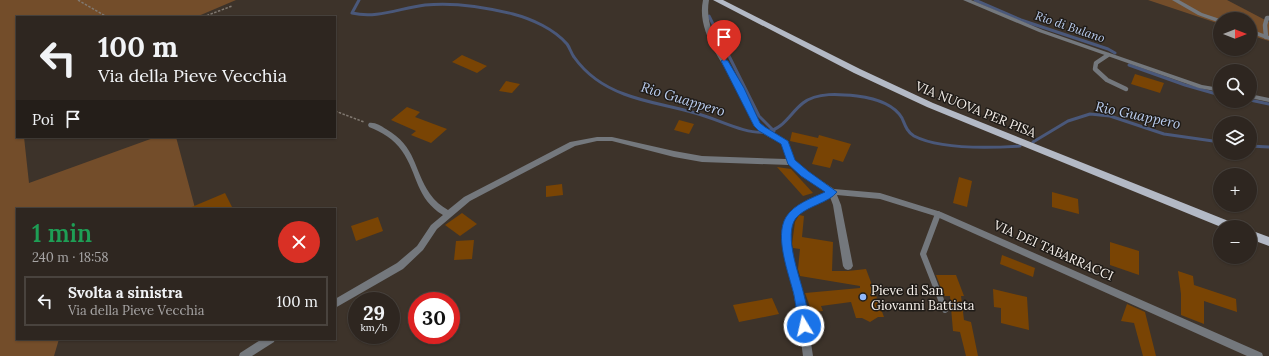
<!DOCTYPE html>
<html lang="it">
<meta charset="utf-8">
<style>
body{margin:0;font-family:Lora,serif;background:#3a322d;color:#f1f3f6;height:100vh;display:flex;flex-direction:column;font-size:15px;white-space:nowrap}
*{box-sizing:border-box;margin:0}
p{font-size:13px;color:#a7a5a5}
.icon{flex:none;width:22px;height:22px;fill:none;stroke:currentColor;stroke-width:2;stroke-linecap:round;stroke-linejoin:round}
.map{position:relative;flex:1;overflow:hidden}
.side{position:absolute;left:16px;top:208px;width:320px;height:132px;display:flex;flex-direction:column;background:#2e2620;border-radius:0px;box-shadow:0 1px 3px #0004,0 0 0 1px #49433e}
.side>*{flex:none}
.banner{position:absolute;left:16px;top:16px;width:320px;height:122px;border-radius:0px;box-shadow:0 1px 3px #0004,0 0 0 1px #49433e;background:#2e2620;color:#f1f3f6;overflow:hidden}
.needle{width:26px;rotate:90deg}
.buttons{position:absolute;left:1213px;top:12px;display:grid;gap:8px}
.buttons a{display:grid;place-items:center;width:44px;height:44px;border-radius:50%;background:#2e2620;box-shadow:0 1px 3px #0004,0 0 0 1px #49433e;font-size:20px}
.speed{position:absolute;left:348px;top:292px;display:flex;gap:8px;font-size:20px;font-weight:700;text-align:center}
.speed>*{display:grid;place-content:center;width:52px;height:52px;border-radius:50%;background:#2e2620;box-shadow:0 1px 3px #0004,0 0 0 1px #49433e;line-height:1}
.speed small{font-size:10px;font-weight:400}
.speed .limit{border:6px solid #d22;background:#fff;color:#111}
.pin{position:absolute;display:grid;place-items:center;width:34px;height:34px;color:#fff;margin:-41px -17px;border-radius:50% 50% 50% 0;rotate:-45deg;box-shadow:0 0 4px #0007}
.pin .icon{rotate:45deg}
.me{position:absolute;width:44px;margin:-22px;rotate:351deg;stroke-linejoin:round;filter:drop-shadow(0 0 3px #0008)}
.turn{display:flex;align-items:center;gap:14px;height:84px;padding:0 16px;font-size:18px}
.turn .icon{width:52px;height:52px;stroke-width:2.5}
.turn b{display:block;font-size:28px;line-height:34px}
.then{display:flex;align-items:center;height:38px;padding:0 16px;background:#0003;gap:8px;font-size:15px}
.round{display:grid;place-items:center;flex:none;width:42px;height:42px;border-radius:21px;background:#3a322d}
.summary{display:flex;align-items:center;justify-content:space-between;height:68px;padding:0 16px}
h1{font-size:24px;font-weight:600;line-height:30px;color:#1e9e55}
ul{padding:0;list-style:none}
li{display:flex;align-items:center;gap:12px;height:50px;margin:0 8px 6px;padding:0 8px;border:2px solid #49433e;border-radius:0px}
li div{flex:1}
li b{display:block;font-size:15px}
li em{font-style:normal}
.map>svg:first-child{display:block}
</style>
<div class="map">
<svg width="1269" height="356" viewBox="0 0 1269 356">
<rect width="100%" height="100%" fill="#3d332a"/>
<g fill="#734d2a">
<path d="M0,0H236L196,17H17V137H24L29,183L156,137H176L195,208L17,209V339H59L54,356H0Z"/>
<path d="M1148,0H1227L1269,22V41L1250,35V19H1220V24Z"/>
</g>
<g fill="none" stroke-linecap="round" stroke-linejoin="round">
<g stroke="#4a587a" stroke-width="3">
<path d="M359,0L352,13C377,19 400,8 425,5C454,2 485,7 513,14C532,19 554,29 567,44C570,48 571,53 574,57C586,74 605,87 624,94C647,103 672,106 695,113C716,118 745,135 766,132C784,129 790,113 803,103C817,92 840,94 857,96C873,98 893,103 902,118C905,125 907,132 914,136C941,150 990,148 1020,146"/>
<path d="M975,0L1021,20L1108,49L1115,53"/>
<path d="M709,16L759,116L774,131"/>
<path d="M1129,65L1185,85L1220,95"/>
<path d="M1250,100L1269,104"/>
<path d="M1033,142L1068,121L1090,114L1110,116L1164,134L1220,142"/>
<path d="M1250,146L1269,147"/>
</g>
</g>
<g fill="#794404">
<path d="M462,55L487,66L477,73L452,62Z"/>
<path d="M1135,74L1164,83L1160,93L1131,84Z"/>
<path d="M506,81L520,84L512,93L499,91Z"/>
<path d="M407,107L420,112L415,117L447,129L431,143L411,135L416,131L391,120Z"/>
<path d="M679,120L694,124L689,134L674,130Z"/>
<path d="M792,132L818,138L819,135L851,144L843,162L833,159L830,168L812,164L818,147L790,141Z"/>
<path d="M777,167L791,169L813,193L803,196Z"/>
<path d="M959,177L972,181L967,207L953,203Z"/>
<path d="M562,184L563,195L546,197V186Z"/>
<path d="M1052,192L1078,199L1079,214L1052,207Z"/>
<path d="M225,193L233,209H187Z"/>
<path d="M462,213L477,224L460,236L445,225Z"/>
<path d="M799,215L804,216L802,237L833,242L832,271H848L866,269L884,317H878L870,322L862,318H856L851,302L821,306L823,311L812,312L805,293L860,288V286L800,276L798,269L800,249L793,248L792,244L795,222Z"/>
<path d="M378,217L383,231L356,241L351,226Z"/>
<path d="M474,240L472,259L454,260L456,241Z"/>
<path d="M1110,242L1139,251V275L1110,265Z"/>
<path d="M1002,255L1035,268L1033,277L1000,264Z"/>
<path d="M1178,271L1193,276L1194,285L1236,299L1237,312L1204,301V324L1181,315V294Z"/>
<path d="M936,275H956L964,296H961L964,320L971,322L978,356H966L960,332L953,331L950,296H944Z"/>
<path d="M993,289L1027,297L1029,330L1001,323V308L994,307Z"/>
<path d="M772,298L779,314L739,322L733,305Z"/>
<path d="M1127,304L1145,312L1156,356H1143L1134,323L1121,321Z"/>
</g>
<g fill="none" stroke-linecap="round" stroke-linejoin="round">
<g stroke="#817971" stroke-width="1.5" stroke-dasharray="2.5 1.5" stroke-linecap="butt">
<path d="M78,0L107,17"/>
<path d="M203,17L232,6"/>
<path d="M335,111L364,122"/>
</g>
<g stroke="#74787d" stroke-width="4.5">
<path d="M1266,37L1265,25L1267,18H1269"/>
<path d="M1108,55L1096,63L1095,69L1107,80L1126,89"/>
</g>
<path stroke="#74787d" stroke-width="6" d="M938,214L923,254L945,310"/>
<g fill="#74787d" fill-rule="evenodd">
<path d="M703,0H709C703,32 728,60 743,87C749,98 754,111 760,123L765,127L788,141L795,161L808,172L834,189L880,193L941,212L1262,353L1263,356H1247L935,216L880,199L837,195L841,205L853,266L851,269L848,270L845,269L843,266L833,205L830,197C818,202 800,208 794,220C783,241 800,276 804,298C807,317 810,337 813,356H803C800,336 798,315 794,296C790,274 773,235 787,216C796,203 812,198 826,192L802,176L789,165L702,162L674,157L612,141H597L575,146L470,201L437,229L423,250L403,269L335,308V299L397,263L417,246L431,225L443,215C416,199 418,174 402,151C394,139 382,132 369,127L368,125L369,123C375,122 381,126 386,129C417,147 413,169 430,194C435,201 441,206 448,210L464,197L570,142L597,137H612L674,151L702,156L786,159L782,144C773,139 760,134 754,125C747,115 743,101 737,89C723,61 696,33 703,0Z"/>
<path d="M963,0H971L1043,30L1202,85L1220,88V92L1199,88L1039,32Z"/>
<path d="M1172,0H1179L1202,13L1220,19V23L1198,15Z"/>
<path d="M1250,29L1269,36V40L1250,33Z"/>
<path d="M1250,94L1269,98V102L1250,98Z"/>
<path d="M262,339H275L274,342L252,356H239L240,353Z"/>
</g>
<g fill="#b3b9c5" fill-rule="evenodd">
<path d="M713,0H723L860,69L933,103L1236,224L1237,227H1221L927,107L854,73Z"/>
<path d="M1250,230L1269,237V246L1250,239Z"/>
</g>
</g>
<path fill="#1a73e8" stroke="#114b97" d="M724,59L728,61L744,88L760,123L765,127L788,141L795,160L808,171L837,192C829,203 806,206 796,218C783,235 800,277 804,295C807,305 808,316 809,326L808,329H800L798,326C797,316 796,305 794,295C789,274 774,237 786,217C794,204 812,198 825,192L801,176L788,164L781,144L759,131L754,126L721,61Z"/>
<circle fill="#91b8fd" stroke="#201c18" stroke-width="1.5" cx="863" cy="297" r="4"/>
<g text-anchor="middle" stroke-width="3" stroke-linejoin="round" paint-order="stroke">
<g font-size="12" font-style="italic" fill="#bbcef0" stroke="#201c18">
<text transform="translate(1070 27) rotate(19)" y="4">Rio di Bulano</text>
</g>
<g font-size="13" fill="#f7f1eb" stroke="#201c18">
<text transform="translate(976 109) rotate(22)" y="5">VIA NUOVA PER PISA</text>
<text transform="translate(1054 250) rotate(24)" y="5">VIA DEI TABARRACCI</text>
</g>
<g font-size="13" fill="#f7f1eb" stroke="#201c18" text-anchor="start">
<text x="871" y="295">Pieve di San<tspan x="871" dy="15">Giovanni Battista</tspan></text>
</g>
<g font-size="14" font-style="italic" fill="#bbcef0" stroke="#201c18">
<text transform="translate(683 99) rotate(17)" y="5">Rio Guappero</text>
<text transform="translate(1138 115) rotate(12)" y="5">Rio Guappero</text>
</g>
</g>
</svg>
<div class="buttons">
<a><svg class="needle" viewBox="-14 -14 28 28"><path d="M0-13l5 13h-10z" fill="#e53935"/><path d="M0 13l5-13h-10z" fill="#a7a5a5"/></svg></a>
<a><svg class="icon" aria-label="search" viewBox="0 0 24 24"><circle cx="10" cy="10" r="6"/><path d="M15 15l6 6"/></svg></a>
<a><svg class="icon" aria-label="layers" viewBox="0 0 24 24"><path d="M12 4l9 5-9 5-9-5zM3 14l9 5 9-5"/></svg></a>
<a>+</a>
<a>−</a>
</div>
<div class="speed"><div>29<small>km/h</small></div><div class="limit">30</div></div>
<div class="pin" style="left:724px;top:61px;background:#d93025"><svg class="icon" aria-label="arrive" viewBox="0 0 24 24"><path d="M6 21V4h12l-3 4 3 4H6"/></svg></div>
<svg class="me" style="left:804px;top:326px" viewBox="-20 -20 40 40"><circle r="17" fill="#1a73e8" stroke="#fff" stroke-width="3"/><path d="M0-11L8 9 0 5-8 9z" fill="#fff"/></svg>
<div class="banner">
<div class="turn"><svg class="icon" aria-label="left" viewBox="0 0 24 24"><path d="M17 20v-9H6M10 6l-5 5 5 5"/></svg><div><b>100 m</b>Via della Pieve Vecchia</div></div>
<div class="then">Poi<svg class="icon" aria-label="arrive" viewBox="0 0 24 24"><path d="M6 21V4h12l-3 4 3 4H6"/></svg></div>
</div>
<section class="side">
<div class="summary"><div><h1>1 min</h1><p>240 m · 18:58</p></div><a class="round" style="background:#d93025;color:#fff"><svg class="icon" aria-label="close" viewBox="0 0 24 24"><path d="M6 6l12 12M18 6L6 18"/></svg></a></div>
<ul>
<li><svg class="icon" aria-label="left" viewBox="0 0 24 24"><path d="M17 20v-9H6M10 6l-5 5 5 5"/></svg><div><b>Svolta a sinistra</b><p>Via della Pieve Vecchia</p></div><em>100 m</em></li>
</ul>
</section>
</div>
